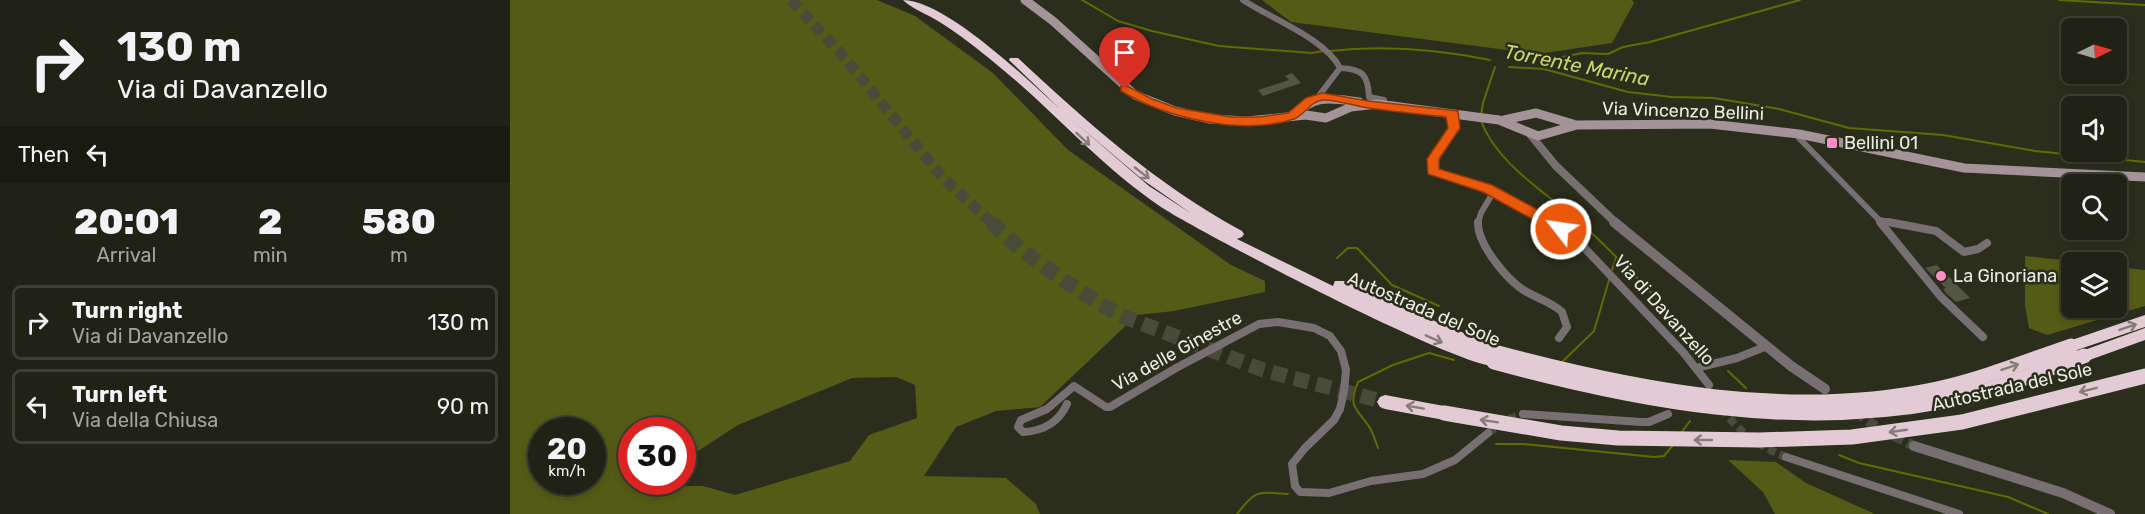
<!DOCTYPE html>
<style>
body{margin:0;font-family:Rubik,sans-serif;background:#2d2f22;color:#f1f3f6;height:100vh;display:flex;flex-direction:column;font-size:22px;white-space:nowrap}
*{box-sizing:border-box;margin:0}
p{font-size:20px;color:#a2a4a0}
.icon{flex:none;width:33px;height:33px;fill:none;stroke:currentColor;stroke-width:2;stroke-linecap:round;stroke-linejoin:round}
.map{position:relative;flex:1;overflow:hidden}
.sheet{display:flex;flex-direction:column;background:#202215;width:510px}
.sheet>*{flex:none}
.hud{background:#202215;color:#f1f3f6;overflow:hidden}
.needle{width:39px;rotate:85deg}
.controls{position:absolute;left:1551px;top:18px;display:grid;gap:12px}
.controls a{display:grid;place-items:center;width:66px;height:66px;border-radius:9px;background:#202215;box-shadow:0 3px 9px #0003,0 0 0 2px #3d3f34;font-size:30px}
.speed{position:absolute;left:18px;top:417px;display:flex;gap:12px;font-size:30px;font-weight:700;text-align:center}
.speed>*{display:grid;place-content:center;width:78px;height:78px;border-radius:50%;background:#202215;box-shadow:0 3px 9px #0003,0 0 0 2px #3d3f34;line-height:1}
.speed small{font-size:15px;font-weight:400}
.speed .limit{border:9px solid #d22;background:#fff;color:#111}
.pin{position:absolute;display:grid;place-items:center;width:51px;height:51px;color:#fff;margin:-62px -26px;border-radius:50% 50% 50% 0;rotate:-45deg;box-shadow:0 0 6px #0007}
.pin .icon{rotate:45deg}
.me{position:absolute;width:66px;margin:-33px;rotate:300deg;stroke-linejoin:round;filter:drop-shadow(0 0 4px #0008)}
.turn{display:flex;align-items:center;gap:21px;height:126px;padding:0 18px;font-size:27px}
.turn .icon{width:78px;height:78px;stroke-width:2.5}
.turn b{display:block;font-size:42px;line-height:51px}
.then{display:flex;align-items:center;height:57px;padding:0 18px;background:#0003;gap:12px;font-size:22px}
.eta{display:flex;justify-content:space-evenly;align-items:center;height:102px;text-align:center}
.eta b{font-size:36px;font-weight:800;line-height:42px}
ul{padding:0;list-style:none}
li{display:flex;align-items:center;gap:18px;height:75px;margin:0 12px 9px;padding:0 6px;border:3px solid #3d3f34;border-radius:9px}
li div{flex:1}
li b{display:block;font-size:22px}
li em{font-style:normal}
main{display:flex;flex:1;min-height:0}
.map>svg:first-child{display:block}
</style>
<main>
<section class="sheet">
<div class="hud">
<div class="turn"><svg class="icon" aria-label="right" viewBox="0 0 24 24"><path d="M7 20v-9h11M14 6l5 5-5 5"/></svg><div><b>130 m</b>Via di Davanzello</div></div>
<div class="then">Then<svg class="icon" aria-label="left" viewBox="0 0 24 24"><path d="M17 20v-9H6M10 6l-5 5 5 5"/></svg></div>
</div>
<div class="eta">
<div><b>20:01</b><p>Arrival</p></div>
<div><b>2</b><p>min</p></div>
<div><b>580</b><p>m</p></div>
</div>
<ul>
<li><svg class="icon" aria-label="right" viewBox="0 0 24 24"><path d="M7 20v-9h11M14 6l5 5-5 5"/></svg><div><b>Turn right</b><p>Via di Davanzello</p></div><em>130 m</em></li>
<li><svg class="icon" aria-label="left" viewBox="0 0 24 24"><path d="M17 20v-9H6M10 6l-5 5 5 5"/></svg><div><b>Turn left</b><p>Via della Chiusa</p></div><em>90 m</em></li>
</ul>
</section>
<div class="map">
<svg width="1635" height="514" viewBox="0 0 1635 514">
<rect width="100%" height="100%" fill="#2b2e1c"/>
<g fill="#545b16" fill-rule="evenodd">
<path d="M0,0H367L405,16L483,73L558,150L721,265L755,281V292L664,311L627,315L530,407L486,411L446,427L414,476L496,478L526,504L530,514H0ZM386,377L405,385L407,418L359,435L340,461L225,495L193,486H166L160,482H122V430H172L173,465L185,453L228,425L342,378ZM32,430H82V482H32Z"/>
<path d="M752,0H1122L1124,3L1102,43L1028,54L781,22Z"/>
<path d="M1515,256L1572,262H1562V308H1606L1607,267L1635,270V306L1537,335L1519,328L1515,306Z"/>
<path d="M1218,460L1266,462L1296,483L1365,514H1265L1253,492Z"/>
</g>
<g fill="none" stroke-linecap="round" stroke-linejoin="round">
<g stroke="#616b02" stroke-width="2">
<path d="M572,0L608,21L642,31L709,46L802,53L813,51"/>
<path d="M1549,0L1635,5"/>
<path d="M819,51C874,45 926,49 980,60"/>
<path d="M999,67L1034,69L1118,92L1162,97L1204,98L1269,109L1339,128L1433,135L1525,151L1635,162"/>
<path d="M1035,68L1047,58L1072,53L1098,54L1113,47L1140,42L1290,0"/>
<path d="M971,115L973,103L985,67"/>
<path d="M971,121C988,166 1039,194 1073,225C1117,265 1157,310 1198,353"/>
<path d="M827,258L838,248H847L882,285L929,306"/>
<path d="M1102,270L1106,258"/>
<path d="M1053,361L1084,331L1099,280"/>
<path d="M1218,371L1236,388"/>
<path d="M1171,433L1180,421"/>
<path d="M986,444H1014L1144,457L1154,456L1163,445"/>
<path d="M868,448C865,440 863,432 858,425C845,407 838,406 848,382L883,365L919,353L944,360"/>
<path d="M1329,455L1349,463L1498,497L1538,514"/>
<path d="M727,514C746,489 748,492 778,494"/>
</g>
</g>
<g fill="#535643">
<path d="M782,73L791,83L753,96L748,90L779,80L775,76Z"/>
<path d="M1427,265L1460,298L1446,302L1436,293L1433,289L1436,288L1415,268Z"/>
</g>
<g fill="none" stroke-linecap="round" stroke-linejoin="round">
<g stroke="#484b3a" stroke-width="8" stroke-dasharray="8 4.5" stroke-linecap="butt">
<path d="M1212,408C1228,432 1249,446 1276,457"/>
<path d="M978,433L997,420L1013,414"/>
</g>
<path stroke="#484b3a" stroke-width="10" stroke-dasharray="10 5" stroke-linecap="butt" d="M1346,412L1365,426L1404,446"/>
<path stroke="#484b3a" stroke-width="11" stroke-dasharray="11 6" stroke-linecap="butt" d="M281,0L334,57L432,177L482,223"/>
<path stroke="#484b3a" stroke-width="15" stroke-dasharray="15 8" stroke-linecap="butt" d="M481,222L509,248L553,280L607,314L753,370L875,402"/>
<g stroke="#786f73" stroke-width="6">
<path d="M733,0C760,18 816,39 830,68"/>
<path d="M830,68C853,69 858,75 859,97L874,100L875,105"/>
<path d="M808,97L830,68"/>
<path d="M944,114L941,119L944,128L923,159V171L995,197L1039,223"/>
<path d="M1289,134V138L1372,223"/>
<path d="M1369,220L1386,223"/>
<path d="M968,223L971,213L984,191"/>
</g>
<g stroke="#786f73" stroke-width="8">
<path d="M968,222C967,244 997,280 1015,291C1028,299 1041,302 1052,312L1057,327L1049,338"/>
<path d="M1036,222L1067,240L1173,352L1199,385"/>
<path d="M1370,222L1431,297L1473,337"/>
<path d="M1378,222L1426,231L1454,252L1468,249L1477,243"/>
<path d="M1186,368L1227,358L1257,346"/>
<path d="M557,404C549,422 533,431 513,432L508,427L511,420L537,409L564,386L596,407H600L666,368L749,324L768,322L804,328L820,336L831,351L836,370L834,391L830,409L824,420L795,448L782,464L785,486L790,492L819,493L861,481L913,474L945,460L978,433"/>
<path d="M1013,414L1131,422H1139L1158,414"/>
<path d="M1276,457L1449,514"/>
</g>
<path stroke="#786f73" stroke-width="8" d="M1019,133L1046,166L1106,223"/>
<g stroke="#786f73" stroke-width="10">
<path d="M1104,222L1281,366L1315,389"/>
<path d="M1404,446L1553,493L1600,514"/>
</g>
<g stroke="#a4949a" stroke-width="9">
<path d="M515,0L543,21L625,95L665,111L700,119L737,121L796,115L816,118L841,107L867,104L989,120L1028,136L1067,125L1200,124L1289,134L1454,168L1635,177"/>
<path d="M782,116C807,94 818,98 849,102"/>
<path d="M994,120L1026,113L1063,124"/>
</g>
<g fill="#e3cbd5" fill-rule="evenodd">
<path d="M393,0C435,0 518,80 550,109L499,60L500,58H508C578,123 647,185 732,231L734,234L732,237L727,239L823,286L825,281H835L888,306L993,349L995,353L990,358L991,362L989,366C963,375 687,231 651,207C590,166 543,110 486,64C468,49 448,33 428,21C417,14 402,9 393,0ZM561,119L633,180L682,214L639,186Z"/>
<path d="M1635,315V327L1561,352L1556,350L1554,346L1556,342Z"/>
<path d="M1635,328V340L1574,362L1569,360L1567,356L1569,352Z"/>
<path d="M875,395L934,406L940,408L942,413L940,418L934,420L875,409L870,407L867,402L870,397Z"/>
</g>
<g stroke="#e3cbd5" stroke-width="15">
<path d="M988,353C1130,391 1280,420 1427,389C1473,379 1517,361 1561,346"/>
<path d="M984,362C1131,402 1284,430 1436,401C1483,392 1529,372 1574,356"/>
<path d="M934,413L1051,433L1108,438L1249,440L1342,437L1452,422L1635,376"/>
</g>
</g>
<defs><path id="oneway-shaft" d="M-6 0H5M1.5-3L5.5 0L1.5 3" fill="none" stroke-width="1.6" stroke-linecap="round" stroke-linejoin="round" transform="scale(1.5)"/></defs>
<g stroke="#877c78">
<use href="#oneway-shaft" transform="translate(573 139) rotate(43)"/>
<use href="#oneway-shaft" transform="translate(632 173) rotate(38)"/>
<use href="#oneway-shaft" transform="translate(1618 327) rotate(-19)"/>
<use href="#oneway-shaft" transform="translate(924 339) rotate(24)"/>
<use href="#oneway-shaft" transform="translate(1500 367) rotate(-19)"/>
<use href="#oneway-shaft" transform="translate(1578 390) rotate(166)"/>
<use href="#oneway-shaft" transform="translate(905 407) rotate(-170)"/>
<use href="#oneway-shaft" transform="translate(979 421) rotate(-171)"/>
<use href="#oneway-shaft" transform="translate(1388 431) rotate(172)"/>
<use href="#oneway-shaft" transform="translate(1193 440) rotate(180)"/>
</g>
<path fill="#ea580c" stroke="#983908" stroke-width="1.5" d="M615,85L642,99L667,108L721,117H749L778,113L796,98L812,93L858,101L948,111L950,128L929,159V169L982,185L1056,225L1058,229L1056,232H1046L973,192L918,174L917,159L938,128L936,117C911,114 885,112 859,108C844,106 828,100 814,100C801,100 795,115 784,119C732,136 656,118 611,91V86Z"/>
<g fill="#fb8fc4" stroke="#2b2e1c" stroke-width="2">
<rect x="1316" y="137" width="12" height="12" rx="3"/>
<circle cx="1431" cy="276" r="6"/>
</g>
<g text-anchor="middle" stroke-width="5" stroke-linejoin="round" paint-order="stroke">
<g font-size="18" fill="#ebede2" stroke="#2b2e1c">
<text transform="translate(1173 111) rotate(2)" y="6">Via Vincenzo Bellini</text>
<text transform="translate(914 309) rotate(23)" y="6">Autostrada del Sole</text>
<text transform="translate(1154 310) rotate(48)" y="6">Via di Davanzello</text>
<text transform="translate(667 351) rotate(-29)" y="6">Via delle Ginestre</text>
<text transform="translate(1502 387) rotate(-13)" y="6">Autostrada del Sole</text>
</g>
<g font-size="18" fill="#ebede2" stroke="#2b2e1c" text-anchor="start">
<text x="1334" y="149">Bellini 01</text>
<text x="1443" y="282">La Ginoriana</text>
</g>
<g font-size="20" font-style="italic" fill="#c9d862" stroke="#2b2e1c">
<text transform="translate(1067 65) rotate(11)" y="7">Torrente Marina</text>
</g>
</g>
</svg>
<div class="controls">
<a><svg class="needle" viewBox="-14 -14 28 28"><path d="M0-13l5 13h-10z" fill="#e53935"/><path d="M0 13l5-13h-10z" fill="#a2a4a0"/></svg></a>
<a><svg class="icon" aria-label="sound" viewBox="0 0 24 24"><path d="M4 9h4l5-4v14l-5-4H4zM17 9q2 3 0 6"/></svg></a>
<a><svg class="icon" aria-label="search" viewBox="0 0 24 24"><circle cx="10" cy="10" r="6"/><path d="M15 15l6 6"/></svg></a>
<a><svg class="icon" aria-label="layers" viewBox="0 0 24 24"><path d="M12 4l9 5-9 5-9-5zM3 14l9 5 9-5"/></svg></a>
</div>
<div class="speed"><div>20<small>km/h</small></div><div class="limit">30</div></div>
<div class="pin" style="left:615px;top:89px;background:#d93025"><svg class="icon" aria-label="arrive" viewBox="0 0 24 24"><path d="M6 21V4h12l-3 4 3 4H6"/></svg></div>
<svg class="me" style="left:1051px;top:229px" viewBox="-20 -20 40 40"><circle r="17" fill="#ea580c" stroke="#fff" stroke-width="3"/><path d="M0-11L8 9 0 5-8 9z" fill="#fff"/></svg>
</div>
</main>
